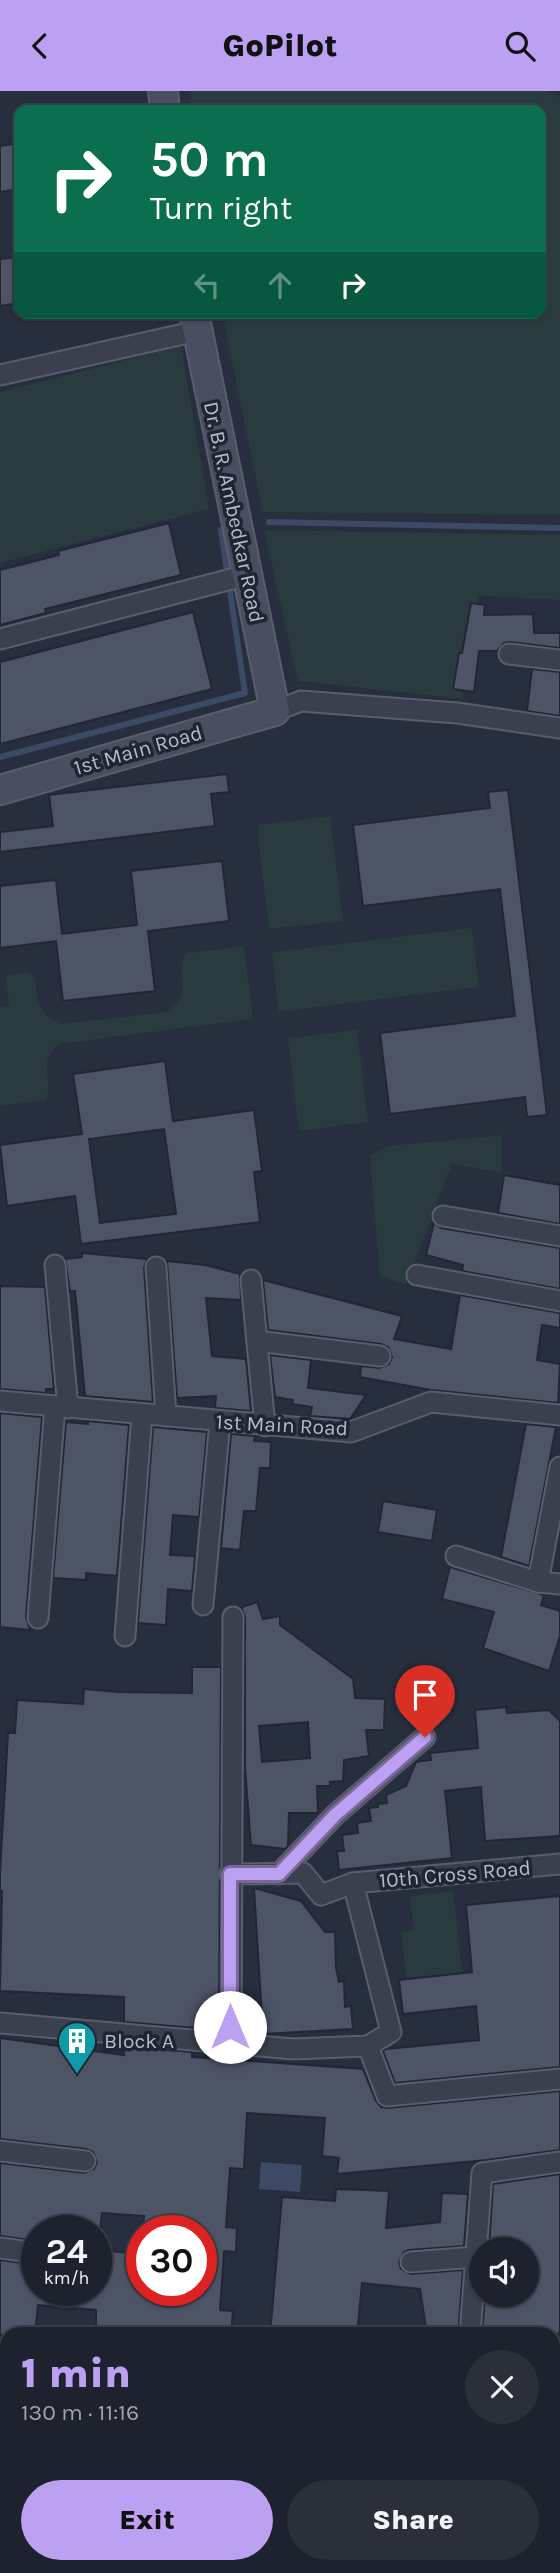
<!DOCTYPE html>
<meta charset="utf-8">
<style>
body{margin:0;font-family:Karla,sans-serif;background:#2a2f3a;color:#f1f3f6;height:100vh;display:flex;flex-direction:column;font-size:26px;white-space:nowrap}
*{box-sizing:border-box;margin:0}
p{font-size:23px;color:#a0a4aa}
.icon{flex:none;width:38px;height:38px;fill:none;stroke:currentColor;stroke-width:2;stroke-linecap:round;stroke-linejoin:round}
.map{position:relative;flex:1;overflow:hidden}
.side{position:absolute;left:0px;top:2236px;width:560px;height:247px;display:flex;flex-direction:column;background:#1d222e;border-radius:21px 21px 0 0;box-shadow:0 2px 5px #0004,0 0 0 2px #3b3f4a}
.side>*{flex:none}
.hud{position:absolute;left:14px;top:14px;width:532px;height:214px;border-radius:14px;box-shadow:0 2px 5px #0004,0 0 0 2px #3b3f4a;background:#0b6e4f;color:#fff;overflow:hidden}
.fabs{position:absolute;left:469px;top:2146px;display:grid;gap:14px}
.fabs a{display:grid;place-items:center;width:70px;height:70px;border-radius:50%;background:#1d222e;box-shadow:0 2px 5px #0004,0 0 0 2px #3b3f4a;font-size:35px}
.speed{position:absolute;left:21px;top:2124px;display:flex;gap:14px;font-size:35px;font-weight:700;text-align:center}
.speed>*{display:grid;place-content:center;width:91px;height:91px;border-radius:50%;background:#1d222e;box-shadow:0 2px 5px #0004,0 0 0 2px #3b3f4a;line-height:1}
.speed small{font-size:18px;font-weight:400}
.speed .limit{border:10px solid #d22;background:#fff;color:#111}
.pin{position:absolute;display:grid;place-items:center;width:60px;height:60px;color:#fff;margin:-72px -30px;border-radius:50% 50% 50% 0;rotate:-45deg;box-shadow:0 0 7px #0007}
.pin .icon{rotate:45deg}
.me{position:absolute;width:77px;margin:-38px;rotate:0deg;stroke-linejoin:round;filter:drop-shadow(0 0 5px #0008)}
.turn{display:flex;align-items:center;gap:24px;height:147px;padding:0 21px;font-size:32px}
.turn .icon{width:91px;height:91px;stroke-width:2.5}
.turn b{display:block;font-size:49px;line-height:60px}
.lanes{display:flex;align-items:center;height:66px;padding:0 21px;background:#0003;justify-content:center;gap:35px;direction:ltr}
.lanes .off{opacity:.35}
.round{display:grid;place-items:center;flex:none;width:74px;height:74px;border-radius:37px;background:#2a2f3a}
.summary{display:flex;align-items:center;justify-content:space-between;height:119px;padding:0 21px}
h1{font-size:42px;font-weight:800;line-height:52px;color:#bca0f2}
.action{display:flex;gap:14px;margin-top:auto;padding:14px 21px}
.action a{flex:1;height:80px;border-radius:42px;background:#bca0f2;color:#111;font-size:28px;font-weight:800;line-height:80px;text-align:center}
.action a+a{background:#2a2f3a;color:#f1f3f6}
header{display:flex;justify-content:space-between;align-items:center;height:91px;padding:0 21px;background:#bca0f2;color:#111;font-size:32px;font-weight:800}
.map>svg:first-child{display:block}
</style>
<header><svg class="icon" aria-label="back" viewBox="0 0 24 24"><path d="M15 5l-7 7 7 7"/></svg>GoPilot<svg class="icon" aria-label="search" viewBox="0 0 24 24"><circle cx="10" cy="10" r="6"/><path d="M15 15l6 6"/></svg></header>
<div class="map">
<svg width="560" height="2482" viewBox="0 0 560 2482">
<rect width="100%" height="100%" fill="#272e3d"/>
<g fill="#2a3b3f">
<path d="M190,0H547L560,6V424L263,421L222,222H541V19H191Z"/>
<path d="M181,255L209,418L0,472V301Z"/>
<path d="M264,439L560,444V509L479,505L462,608L298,590Z"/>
<path d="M330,725L343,830L269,838L257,734Z"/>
<path d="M472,837L479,896L279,921L272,861Z"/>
<path d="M244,855L253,928L59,953C35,973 55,989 46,1009L0,1015V916L9,915L6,884C13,884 24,880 30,883C42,888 26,918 61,933L167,921C197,902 172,880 187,862Z"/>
<path d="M357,939L368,1031L299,1040L288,947Z"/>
<path d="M502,1044V1082L452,1073L406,1193L380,1185L370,1065L388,1055Z"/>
<path d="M453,1800L462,1882L407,1888L401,1841L414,1839L410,1805Z"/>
<path d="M560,2410V2482H400L401,2476H553V2412Z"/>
</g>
<path fill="#3d4a65" d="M261,2071L302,2074L300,2101L259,2098Z"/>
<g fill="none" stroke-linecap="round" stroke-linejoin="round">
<g stroke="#3d4a65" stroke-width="6">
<path d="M269,431L560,437"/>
<path d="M0,666L245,602L221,439H230"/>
</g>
</g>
<g fill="#4d5466" stroke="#212735" stroke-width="2" fill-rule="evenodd">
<path d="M19,52V98L0,101V55Z"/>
<path d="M19,166V212L0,215V168Z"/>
<path d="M169,432L181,484L45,518L46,522L0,534V479L59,464L58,460Z"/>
<path d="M471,512L485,514L484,524L533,523L534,542H560V557L510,551L504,552L497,560H479L474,601L453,598L459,562H462Z"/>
<path d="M193,521L212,598L0,653V571Z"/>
<path d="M532,578L560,581V625L527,620Z"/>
<path d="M227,683L229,701L211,703L215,735L0,761V741L53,735L49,704Z"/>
<path d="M508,699L547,1024L527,1026L525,1006L390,1023L380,942L515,925L500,798L363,815L353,734L490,717L488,701Z"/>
<path d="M222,770L229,830L148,840L155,900L63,910L56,850L0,857V795L56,789L62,843L137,834L131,780Z"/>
<path d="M165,970L173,1030L254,1019L262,1080L254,1081L260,1131L81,1153L75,1105L7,1115L0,1054L82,1043L73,983ZM164,1038L176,1123L100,1132L89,1048Z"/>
<path d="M504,1084L560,1094V1133L498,1122Z"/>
<path d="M434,1132L441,1137L560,1157V1198L462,1180L463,1174L426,1164Z"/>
<path d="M82,1162L147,1168L144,1177L153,1311L85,1305L75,1200H70L65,1168L82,1166Z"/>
<path d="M167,1170L205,1174L240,1183L241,1209L206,1207L212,1265L246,1268L251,1320L215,1317L216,1305L177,1307Z"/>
<path d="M263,1189L402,1225L394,1248L451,1258L460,1204L560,1222V1237L542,1234L537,1269L560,1273L558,1312L431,1299L360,1286L361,1275L379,1277L389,1273L392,1266L388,1256L381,1253L268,1239Z"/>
<path d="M0,1195L45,1196L54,1298H46V1302L0,1298Z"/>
<path d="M270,1264L311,1269L308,1297L366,1304L350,1328L310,1325L312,1316L292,1313L293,1309L275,1306Z"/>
<path d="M0,1322L42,1326L26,1526L30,1539L0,1536Z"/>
<path d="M88,1330L129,1334L117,1485L86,1482V1489L53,1487L66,1331L88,1333Z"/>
<path d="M526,1333L556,1336L529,1475L501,1466Z"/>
<path d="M153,1336L207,1341L199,1426L173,1424L170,1464L195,1465L192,1500L168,1498L166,1534L138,1532Z"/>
<path d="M231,1343L255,1345L254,1350L271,1351L270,1377H260L256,1420H244L240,1459L221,1457Z"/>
<path d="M383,1410L437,1419L432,1450L378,1441Z"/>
<path d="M450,1476L544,1504L541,1514L560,1520V1545L549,1580L483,1557L494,1521L442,1508Z"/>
<path d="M257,1511L263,1528L280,1525V1534L353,1588L355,1607L385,1608L384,1639H366L369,1665L344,1669L343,1690L330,1691V1695H317L318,1722H289L288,1755L285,1758L251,1754L245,1677V1526L242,1518V1516ZM308,1631L310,1667L262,1671L259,1635Z"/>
<path d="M192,1576H221L219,1939L124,1931V1906L0,1900L2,1800H0V1782L8,1642H15L17,1609L83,1613L84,1598L118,1601L192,1602Z"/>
<path d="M506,1616L507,1622L549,1619L560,1630V1745L485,1750L481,1696L445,1700L452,1767L339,1779L337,1760H344L342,1744L358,1742L357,1732L371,1730L369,1717L378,1716V1713L387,1712L386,1704L406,1695L416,1671L431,1669L430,1662L478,1657L475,1619Z"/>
<path d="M254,1797L301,1810L325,1841H335L336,1877L339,1891L344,1890L345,1916L351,1915L353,1938L263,1943Z"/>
<path d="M560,1805V1976L395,1992L383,1960L386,1958L479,1949L476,1915L403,1923L399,1889L472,1881L466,1814Z"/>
<path d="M0,1947L124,1964V1955L192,1961V1966L363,1978L376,2010L381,2016L387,2017L560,2000V2059L487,2069L337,2083L339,2067L322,2065L325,2027L247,2022L244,2078L230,2077L226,2136L237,2137L236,2161L224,2160L220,2219L233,2220L231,2244H96V2219L38,2214L35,2244H0V2169L37,2174V2200H96V2159L142,2163V2200H201V2140H143L144,2125L102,2122L100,2140H37V2150L0,2145V2072L84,2082L94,2078L97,2071L93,2061L86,2058L0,2048Z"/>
<path d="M560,2083V2241L556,2244H482L485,2203H527V2158H489L493,2093Z"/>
<path d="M336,2098L389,2100L386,2137L440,2131L442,2102L468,2103L464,2155L409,2159L404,2161L399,2171L401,2178L411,2183L463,2179L458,2244H427L420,2198L362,2192L357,2244H270L282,2106L335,2110Z"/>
</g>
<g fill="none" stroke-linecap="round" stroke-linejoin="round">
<defs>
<g id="street">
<path d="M0,284L197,240"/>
<path d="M0,548L247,484"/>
<path d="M509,563L560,569"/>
<path d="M275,620L301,610L457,622L560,637"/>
<path d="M443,1125L560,1145"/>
<path d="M55,1174L68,1317"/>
<path d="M156,1176L166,1325"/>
<path d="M417,1184L560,1210"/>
<path d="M251,1189L265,1335"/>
<path d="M257,1250L380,1265"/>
<path d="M0,1310L351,1341L431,1311L560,1324"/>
<path d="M560,1376L538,1491L560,1493"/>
<path d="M456,1465L538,1491"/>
<path d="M203,1514L220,1330"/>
<path d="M38,1527L55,1315"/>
<path d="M125,1545L142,1323"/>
<path d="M230,1783L303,1782L321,1804L353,1792"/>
<path d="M279,1783L335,1724L425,1646"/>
<path d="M0,1932L293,1958L368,1955L391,1941L353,1792L560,1773"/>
<path d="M231,1951L233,1526"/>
<path d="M368,1955L387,2005L560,1988"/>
<path d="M0,2060L85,2070"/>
<path d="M0,2157L37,2162"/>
<path d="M411,2171L475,2166"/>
<path d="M470,2244L482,2082L560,2071"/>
<path d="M0,2260L7,2261"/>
<path d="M0,2358L7,2359"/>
<path d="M553,2385L560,2383"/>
<path d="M376,2482L378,2476"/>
</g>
<g id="secondary">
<path d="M163,0L165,19"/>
<path d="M0,699L275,620L194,222"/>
</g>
</defs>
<use href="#street" stroke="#585e6b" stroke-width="23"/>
<use href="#secondary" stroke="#585e6b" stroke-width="32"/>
<use href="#street" stroke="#3a404e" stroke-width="19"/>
<use href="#secondary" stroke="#494f60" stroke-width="28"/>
</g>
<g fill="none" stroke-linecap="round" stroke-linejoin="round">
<defs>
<path id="route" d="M230,1936V1783H279L335,1724L425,1646"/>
</defs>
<use href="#route" stroke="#7a689d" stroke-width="18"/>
<use href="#route" stroke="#bca0f2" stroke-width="12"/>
</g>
<defs>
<symbol id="building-pin" viewBox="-11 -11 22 30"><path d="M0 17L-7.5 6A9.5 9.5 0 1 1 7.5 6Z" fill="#0f9aa8" stroke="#1f2533"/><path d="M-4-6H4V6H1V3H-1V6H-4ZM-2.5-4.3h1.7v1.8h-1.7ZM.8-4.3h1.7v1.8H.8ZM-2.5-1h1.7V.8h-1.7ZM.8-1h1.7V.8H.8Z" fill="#fff"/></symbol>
</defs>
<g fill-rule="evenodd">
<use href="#building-pin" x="55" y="1928" width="44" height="60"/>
</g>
<g text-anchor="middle" stroke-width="7" stroke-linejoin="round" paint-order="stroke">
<g font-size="21" fill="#b7bbc8" stroke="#1f2533">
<text transform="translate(234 421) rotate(78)" y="7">Dr. B. R. Ambedkar Road</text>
<text transform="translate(138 659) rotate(-16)" y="7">1st Main Road</text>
<text transform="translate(282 1334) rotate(3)" y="7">1st Main Road</text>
<text transform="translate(455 1783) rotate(-5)" y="7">10th Cross Road</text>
</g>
<g font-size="21" fill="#b7bbc8" stroke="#1f2533" text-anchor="start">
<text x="104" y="1957">Block A</text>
</g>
</g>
</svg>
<div class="fabs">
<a><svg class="icon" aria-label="sound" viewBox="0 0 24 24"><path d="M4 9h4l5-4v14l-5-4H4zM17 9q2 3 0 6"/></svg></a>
</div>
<div class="speed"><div>24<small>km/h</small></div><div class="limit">30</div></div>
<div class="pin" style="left:425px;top:1646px;background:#d93025"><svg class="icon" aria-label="arrive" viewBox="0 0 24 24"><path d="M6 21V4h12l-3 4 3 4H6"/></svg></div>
<svg class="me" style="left:230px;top:1936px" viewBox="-20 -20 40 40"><circle r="19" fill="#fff"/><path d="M0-13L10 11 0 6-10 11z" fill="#bca0f2"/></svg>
<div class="hud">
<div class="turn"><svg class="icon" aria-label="right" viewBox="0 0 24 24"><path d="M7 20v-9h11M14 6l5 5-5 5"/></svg><div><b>50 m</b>Turn right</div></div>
<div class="lanes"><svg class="icon off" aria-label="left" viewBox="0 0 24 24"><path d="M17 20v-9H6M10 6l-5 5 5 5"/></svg><svg class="icon off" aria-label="ahead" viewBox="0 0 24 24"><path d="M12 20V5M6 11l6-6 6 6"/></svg><svg class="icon" aria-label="right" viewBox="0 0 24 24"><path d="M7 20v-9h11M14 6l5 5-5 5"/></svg></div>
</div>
<section class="side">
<div class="summary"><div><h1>1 min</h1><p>130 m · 11:16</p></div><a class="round"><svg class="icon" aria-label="close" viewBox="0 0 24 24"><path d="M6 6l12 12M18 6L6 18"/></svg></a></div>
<div class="action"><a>Exit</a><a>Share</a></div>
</section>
</div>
